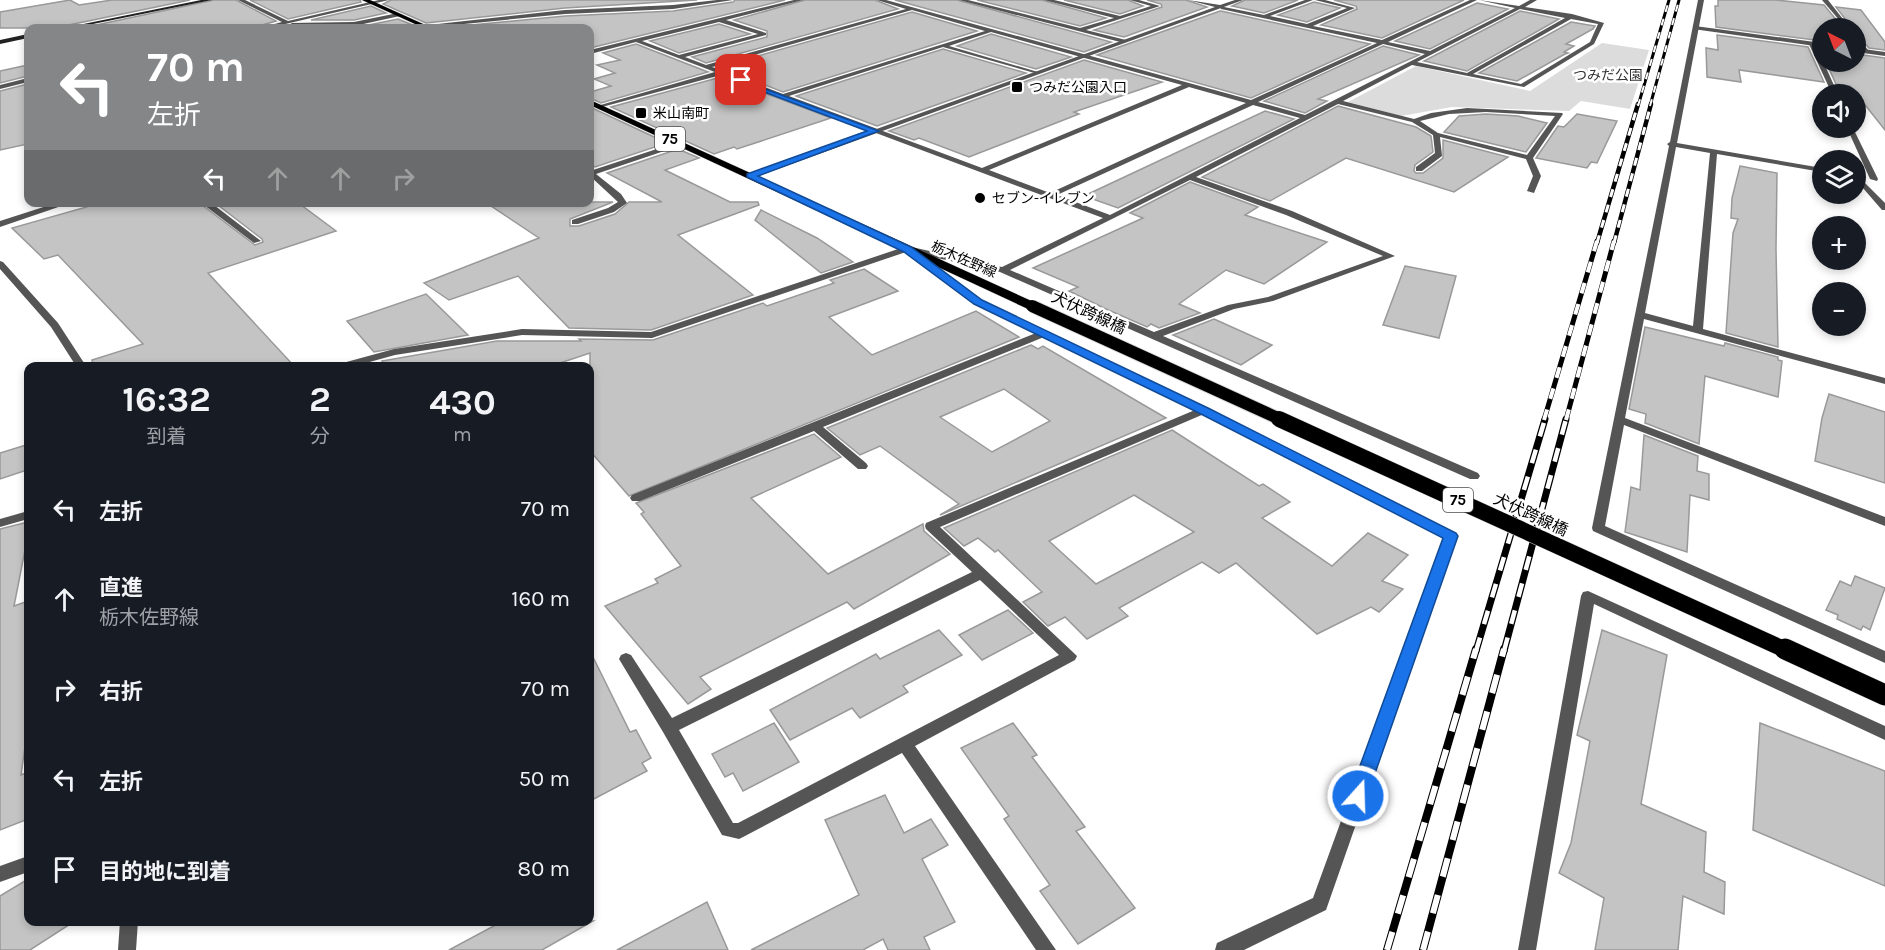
<!DOCTYPE html>
<html lang="ja">
<meta charset="utf-8">
<style>
body{margin:0;font-family:Karla,"Noto Sans JP",sans-serif;background:#242831;color:#f1f3f6;height:100vh;display:flex;flex-direction:column;font-size:22px;white-space:nowrap}
*{box-sizing:border-box;margin:0}
p{font-size:20px;color:#9ea1a6}
.icon{flex:none;width:33px;height:33px;fill:none;stroke:currentColor;stroke-width:2;stroke-linecap:round;stroke-linejoin:round}
.map{position:relative;flex:1;overflow:hidden}
.details{position:absolute;left:24px;top:362px;width:570px;height:564px;display:flex;flex-direction:column;background:#171b24;border-radius:12px;box-shadow:0 3px 9px #0003}
.details>*{flex:none}
.hud{position:absolute;left:24px;top:24px;width:570px;height:183px;border-radius:12px;box-shadow:0 3px 9px #0003;background:#858687;color:#fff;overflow:hidden}
.needle{width:39px;rotate:318deg}
.fabs{position:absolute;left:1812px;top:18px;display:grid;gap:12px}
.fabs a{display:grid;place-items:center;width:54px;height:54px;border-radius:50%;background:#171b24;box-shadow:0 3px 9px #0003;font-size:30px}
.pin{position:absolute;display:grid;place-items:center;width:51px;height:51px;color:#fff;margin:-26px;border-radius:12px;box-shadow:0 3px 9px #0006}
.me{position:absolute;width:66px;margin:-33px;rotate:20deg;stroke-linejoin:round;filter:drop-shadow(0 0 4px #0008)}
.turn{display:flex;align-items:center;gap:21px;height:126px;padding:0 24px;font-size:27px}
.turn .icon{width:78px;height:78px;stroke-width:2.5}
.turn b{display:block;font-size:42px;line-height:51px}
.lanes{display:flex;align-items:center;height:57px;padding:0 24px;background:#0003;justify-content:center;gap:30px;direction:ltr}
.lanes .off{opacity:.35}
.eta{display:flex;justify-content:space-evenly;align-items:center;height:102px;text-align:center}
.eta b{font-size:36px;font-weight:700;line-height:42px}
ul{padding:0;list-style:none}
li{display:flex;align-items:center;gap:18px;height:90px;padding:0 24px}
li div{flex:1}
li b{display:block;font-size:22px}
li em{font-style:normal}
.map>svg:first-child{display:block}
</style>
<div class="map">
<svg width="1885" height="950" viewBox="0 0 1885 950">
<rect width="100%" height="100%" fill="#fff"/>
<path fill="#dcdcdc" d="M1602,43L1649,50L1630,109L1581,101L1569,111L1452,107L1401,116L1348,102L1416,66L1530,91Z"/>
<g fill="#c4c4c4" stroke="#999" stroke-width="1.5" fill-rule="evenodd">
<path d="M70,0L79,5L112,0H190L64,26L62,28H0V12Z"/>
<path d="M214,0H236L276,21L259,26L258,28H82Z"/>
<path d="M250,0H360L361,2L288,19Z"/>
<path d="M391,0H697L565,8L426,23L383,4Z"/>
<path d="M735,0H785L590,48V28H441L565,16L673,11L733,2Z"/>
<path d="M805,0H875L898,9L706,63L692,57L767,37V31L734,20Z"/>
<path d="M895,0H957L1111,42L1084,52Z"/>
<path d="M977,0H1042L1106,18L1080,26Z"/>
<path d="M1064,0H1128L1143,6L1120,14Z"/>
<path d="M1147,0H1186L1207,7L1124,37L1094,30L1162,7L1161,4Z"/>
<path d="M1245,0H1298L1264,13L1232,6Z"/>
<path d="M1334,0H1464L1382,38L1321,25L1357,9L1356,6Z"/>
<path d="M1718,0H1776L1824,5L1843,28H1822V41L1716,27L1715,6H1718Z"/>
<path d="M1314,2L1340,8L1307,22L1278,15Z"/>
<path d="M1477,3L1508,9L1430,49L1395,41Z"/>
<path d="M371,6L386,13L354,20H311Z"/>
<path d="M1836,7L1861,10L1885,42V50L1869,48L1856,34V28H1852Z"/>
<path d="M1220,11H1221L1370,44L1251,98L1097,55Z"/>
<path d="M1520,11L1559,19L1467,71L1424,61Z"/>
<path d="M912,12L977,31L783,92L719,67Z"/>
<path d="M398,19L420,28H339H354Z"/>
<path d="M1571,22L1595,26L1593,29L1566,44L1574,46L1564,52L1568,53L1565,54L1517,81L1479,73Z"/>
<path d="M719,24L750,34L679,53L650,41Z"/>
<path d="M991,34L1071,57L1036,69L957,46Z"/>
<path d="M1717,35L1808,47L1824,82L1739,70L1741,82L1707,77L1706,48L1718,50Z"/>
<path d="M636,44L708,72L601,103L590,98V92L611,86L594,79L615,73L597,65L620,60L603,53Z"/>
<path d="M1383,46L1419,55L1318,99L1327,101L1305,113L1264,101Z"/>
<path d="M943,49L1026,73L877,126L796,96Z"/>
<path d="M1856,54L1885,58V130L1850,86L1836,84L1826,62H1856Z"/>
<path d="M1084,60L1162,82L1074,112L1079,114L969,157L919,138L914,140L889,131Z"/>
<path d="M28,65V76L0,83V71Z"/>
<path d="M721,77L831,118L737,149L734,147L714,154L611,107Z"/>
<path d="M28,84V144L0,150V91Z"/>
<path d="M1338,106L1416,127L1431,136L1433,152L1415,165L1414,171L1416,173H1423L1443,158V140L1508,157L1454,192L1346,158L1270,201L1202,177Z"/>
<path d="M590,107L667,143L595,167L590,164Z"/>
<path d="M1265,111L1294,119L1118,208L1084,196Z"/>
<path d="M1486,114L1518,116L1547,123L1526,152L1444,132L1459,116Z"/>
<path d="M1577,114L1617,121L1597,163L1591,162L1587,168L1536,158L1558,126L1564,127Z"/>
<path d="M678,149L699,158L665,170L730,202H758L759,205L678,235L753,295L651,330L569,328L518,276L449,300L424,283L539,238L485,202H613L570,219V226H579L615,214L629,202H662L607,173Z"/>
<path d="M1740,166L1777,173L1776,249L1778,347L1726,333L1733,233L1738,219L1731,218L1732,198Z"/>
<path d="M1190,182L1258,207L1245,215L1327,242L1264,284L1226,270L1179,304L1200,313L1159,328L1151,324L1147,327L1106,309L1069,291L1078,287L1033,268L1143,218L1130,213Z"/>
<path d="M104,202H198L255,245L263,242L262,239L214,202H297L336,231L208,273L294,366H93L92,360L143,344L58,255L44,259L12,228Z"/>
<path d="M761,210L817,238L853,262L821,273L755,220Z"/>
<path d="M1405,266L1456,276L1439,338L1383,325Z"/>
<path d="M864,269L898,291L829,317L872,355L976,311L1019,337L629,496L590,451V353L551,366H386L382,361L497,341H581L579,339L653,340L763,303L767,306L834,283L830,280Z"/>
<path d="M426,294L468,335L374,352L347,321Z"/>
<path d="M1214,319L1272,345L1241,365L1173,335Z"/>
<path d="M1645,327L1724,346L1725,343L1778,357V360L1782,361L1778,397L1705,376L1699,444L1645,423L1646,414L1629,409Z"/>
<path d="M1031,345L1038,349L1043,346L1166,418L940,515L959,504L880,446L860,455L827,428ZM1004,389L1050,421L992,452L940,417Z"/>
<path d="M1829,394L1885,412V483L1815,461L1822,418Z"/>
<path d="M1172,430L1259,486L1263,484L1290,502L1262,518L1332,566L1368,533L1408,555L1382,581L1403,589L1379,612L1371,607L1317,634L1236,563L1219,573L1202,562L1119,608L1128,616L1087,639L1065,617L1048,626L1023,602L1042,592L998,550L995,552L978,538L964,546L944,528ZM1134,495L1194,532L1096,584L1049,541Z"/>
<path d="M814,434L841,457L751,498L828,574L923,524L924,531L950,554L854,609L847,602L700,677L711,689L688,704L605,606L658,583L655,579L681,566L641,514L644,512L636,503Z"/>
<path d="M1644,435L1698,456L1697,471L1709,474V500L1690,495L1687,552L1625,532L1631,487L1640,490Z"/>
<path d="M26,445L27,470L0,479V453Z"/>
<path d="M28,522V535L14,606L28,601V726L21,775L28,772V819L0,830V529Z"/>
<path d="M1855,576L1885,588L1870,630L1863,626L1861,630L1837,619L1838,615L1826,610L1840,581L1851,586Z"/>
<path d="M1008,610L1033,633L982,660L959,635Z"/>
<path d="M939,630L962,655L903,686L908,692L860,718L852,708L790,740L770,710L876,654L880,659Z"/>
<path d="M1602,630L1667,655L1641,804L1706,832L1704,872L1725,882L1724,914L1683,896L1678,950H1595L1604,898L1559,873L1571,843L1590,741L1577,735Z"/>
<path d="M590,651L630,732L636,730L651,758L642,763L647,771L590,801Z"/>
<path d="M774,723L799,762L743,791L733,773L725,777L712,754Z"/>
<path d="M1013,723L1037,755L1032,757L1085,827L1076,831L1135,908L1078,944L1040,891L1050,885L1004,819L1009,816L961,748Z"/>
<path d="M1760,723L1885,771V886L1753,830Z"/>
<path d="M885,795L904,833L931,819L948,845L922,859L955,922L924,937L930,950H888L883,939L863,950H751L859,895L825,820Z"/>
<path d="M28,879V921H75L30,950H0V896Z"/>
<path d="M707,902L728,950H617Z"/>
<path d="M503,921H593L542,950H449Z"/>
</g>
<g fill="none" stroke-linecap="round" stroke-linejoin="round">
<defs>
<g id="primary">
<path d="M362,0H370L432,28H424Z"/>
<path d="M590,100L1036,303L1038,306L1032,310L1028,309L590,105Z"/>
</g>
</defs>
<use href="#primary" stroke="#dbdbdb" stroke-width="1"/>
<g fill="#555" fill-rule="evenodd">
<path d="M398,13L400,16L354,26L292,27L289,25L292,23L354,22Z"/>
<path d="M200,202H210L261,241L254,243Z"/>
</g>
<g fill="#555" fill-rule="evenodd">
<path d="M238,0H245L288,21L379,0H389L268,28H260L282,22Z"/>
<path d="M717,0H733L673,9L565,14L423,28L420,26L565,10L673,5Z"/>
<path d="M794,0H803L726,20L766,33V35L685,57L706,65L906,9L877,0H886L1251,100L1377,43L1221,9L1219,6L1264,15L1305,0H1313L1270,16L1307,24L1347,8L1315,0H1325L1355,8L1313,26L1382,40L1470,0H1477L1388,42L1430,51L1515,8L1479,0L1519,6L1530,0H1537L1525,7L1572,14L1604,23L1594,44L1524,87L1412,65L1343,101L1414,119L1431,113L1467,108L1562,113L1563,114L1533,158L1541,176L1534,193L1527,191L1533,176L1526,159L1440,137L1442,156L1422,171H1416V167L1435,153L1433,135L1412,122L1338,104L1196,177L1292,211L1395,256L1273,301L1234,309L1163,336L1478,473L1480,476L1478,479H1470L1000,272L919,254L981,300L1208,408L1456,533L1457,536L1326,910L1244,950H1215L1217,943L1313,898L1444,538L1204,414L940,527L1077,656L1075,660L915,746L1056,950H1036L902,753L745,836L739,839L722,835L663,732L619,659L621,655L626,653L631,655L672,718L972,572L926,529L925,526L926,523L1195,410L1044,337L823,427L866,463L868,466L866,469H858L814,431L640,501H632L630,498L632,495L1036,333L975,304L906,252L652,338L522,335L395,355L355,366H338L339,364L394,349L522,329L651,332L907,246L1002,267L1103,218L721,75L602,107L597,106L715,72L636,42L590,54V50ZM1520,9L1565,18L1467,73L1417,62ZM912,10L985,31L783,94L712,67ZM1571,19L1598,24L1590,42L1521,84L1473,74ZM719,22L758,34L679,55L642,41ZM991,32L1182,85L982,168L789,96L943,47L1038,74V72L949,46ZM1383,44L1425,54L1305,115L1258,102ZM1189,87L1246,103L1050,193L989,170ZM1253,105L1300,118L1110,215L1057,195ZM1486,112L1555,116L1527,155L1438,133L1420,121L1449,114ZM1190,180L1286,215L1383,256L1268,297L1228,305L1154,332L1010,270ZM980,580L1059,655L738,823H733L679,730Z"/>
<path d="M959,0H968L1080,28L1114,18L1044,0H1054L1120,16L1151,6L1130,0H1139L1160,6L1086,30L1126,40L1124,43Z"/>
<path d="M1698,0H1704L1677,143L1822,168V172L1717,154L1703,329L1885,378V384L1644,319L1625,418L1885,517V526L1624,425L1605,526L1885,651V663L1593,531L1592,528L1669,146L1667,144L1670,142ZM1676,147L1710,153L1693,326L1645,313Z"/>
<path d="M1822,0H1828L1850,28H1846Z"/>
<path d="M1856,36L1869,51V53H1865L1856,41Z"/>
<path d="M1812,42L1815,44L1838,94H1832L1809,44Z"/>
<path d="M28,78V82L0,89V85Z"/>
<path d="M1847,128H1853L1878,179L1877,181L1870,179Z"/>
<path d="M678,142L685,144L596,174L621,194L627,203L614,212L578,224H572V220L608,208L618,202L590,176V171Z"/>
<path d="M1856,174L1885,203V210H1882L1856,180Z"/>
<path d="M0,261L3,262L58,323L86,366H76L51,327L0,269Z"/>
<path d="M28,511V519L0,527V519Z"/>
<path d="M1588,591L1885,726V740L1594,604L1536,950H1518L1581,596L1583,592Z"/>
<path d="M28,856V872L0,882V866Z"/>
<path d="M120,921H138L136,950H118Z"/>
</g>
<g fill="#555" fill-rule="evenodd">
<path d="M1188,0L1220,5L1235,0H1243L753,178L746,176L1215,7Z"/>
<path d="M1695,26L1822,43V47L1693,29Z"/>
<path d="M1856,48L1885,52V56L1856,52Z"/>
<path d="M59,202H73L0,227V221Z"/>
</g>
<g fill="#222" fill-rule="evenodd">
<path d="M201,0H212L73,28H64Z"/>
<path d="M28,34V38L0,44V40Z"/>
</g>
<use href="#primary" fill="#000" fill-rule="evenodd"/>
<defs>
<g id="rail-far4">
<path d="M1638,106L1669,0"/>
<path d="M1650,106L1679,0"/>
</g>
<g id="rail-far3">
<path d="M1597,243L1638,104"/>
<path d="M1614,243L1651,104"/>
</g>
<g id="rail-far2">
<path d="M1544,420L1597,241"/>
<path d="M1566,420L1614,241"/>
</g>
<g id="rail-far1">
<path d="M1476,651L1545,419"/>
<path d="M1504,651L1566,419"/>
</g>
<g id="rail">
<path d="M1387,950L1476,649"/>
<path d="M1423,950L1504,649"/>
</g>
</defs>
<use href="#rail-far4" stroke="#000" stroke-width="3"/>
<use href="#rail-far3" stroke="#000" stroke-width="4.5"/>
<use href="#rail-far2" stroke="#000" stroke-width="5"/>
<use href="#rail-far1" stroke="#000" stroke-width="7"/>
<use href="#rail" stroke="#000" stroke-width="8"/>
<use href="#rail-far4" stroke="#fff" stroke-width="2" stroke-dasharray="7" stroke-linecap="butt"/>
<use href="#rail-far3" stroke="#fff" stroke-width="3" stroke-dasharray="8" stroke-linecap="butt"/>
<use href="#rail-far2" stroke="#fff" stroke-width="4" stroke-dasharray="11" stroke-linecap="butt"/>
<use href="#rail-far1" stroke="#fff" stroke-width="4.5" stroke-dasharray="14" stroke-linecap="butt"/>
<use href="#rail" stroke="#fff" stroke-width="6" stroke-dasharray="19" stroke-linecap="butt"/>
<defs>
<path id="primary-bridge-far2" d="M1032,306L1282,420"/>
<path id="primary-bridge-far1" d="M1279,419L1788,651"/>
<path id="primary-bridge" d="M1785,649L1885,695"/>
</defs>
<use href="#primary-bridge-far2" stroke="#dbdbdb" stroke-width="14" stroke-linecap="butt"/>
<use href="#primary-bridge-far1" stroke="#dbdbdb" stroke-width="17" stroke-linecap="butt"/>
<use href="#primary-bridge" stroke="#dbdbdb" stroke-width="22" stroke-linecap="butt"/>
<use href="#primary-bridge-far2" stroke="#000" stroke-width="12"/>
<use href="#primary-bridge-far1" stroke="#000" stroke-width="16"/>
<use href="#primary-bridge" stroke="#000" stroke-width="21"/>
</g>
<path fill="#1a73e8" stroke="#114b97" stroke-width="1.5" d="M738,79L879,131L758,176L911,247L982,300L1208,408L1456,533L1458,536L1365,802L1358,804L1352,802L1349,796L1443,538L1199,413L974,304L904,252L747,177V174L867,131L738,82Z"/>
<g fill="#000" stroke="#fff" stroke-width="2">
<rect x="1011" y="81" width="12" height="12" rx="3"/>
<rect x="635" y="107" width="12" height="12" rx="3"/>
<circle cx="980" cy="198" r="6"/>
</g>
<g text-anchor="middle" stroke-width="5" stroke-linejoin="round" paint-order="stroke">
<g font-size="14" fill="#333" stroke="#fff">
<text x="1608" y="80">つみだ公園</text>
</g>
<g font-size="14" fill="#000" stroke="#fff" text-anchor="start">
<text x="1029" y="92">つみだ公園入口</text>
<text x="653" y="118">米山南町</text>
<text x="992" y="203">セブン-イレブン</text>
</g>
<g font-size="14" fill="#000" stroke="#fff">
<text transform="translate(964 259) rotate(24)" y="5">栃木佐野線</text>
</g>
<g fill="#fff" stroke="#4c4c4c" stroke-width="1.5">
<rect x="655" y="127" width="30" height="24" rx="4.5"/>
<rect x="1443" y="488" width="30" height="24" rx="4.5"/>
</g>
<g font-size="15" font-weight="bold" fill="#000">
<text x="670" y="144">75</text>
<text x="1458" y="505">75</text>
</g>
<g font-size="16" fill="#000" stroke="#fff">
<text transform="translate(1089 312) rotate(25)" y="6">犬伏跨線橋</text>
<text transform="translate(1531 514) rotate(25)" y="6">犬伏跨線橋</text>
</g>
</g>
</svg>
<div class="fabs">
<a><svg class="needle" viewBox="-14 -14 28 28"><path d="M0-13l5 13h-10z" fill="#e53935"/><path d="M0 13l5-13h-10z" fill="#9ea1a6"/></svg></a>
<a><svg class="icon" aria-label="sound" viewBox="0 0 24 24"><path d="M4 9h4l5-4v14l-5-4H4zM17 9q2 3 0 6"/></svg></a>
<a><svg class="icon" aria-label="layers" viewBox="0 0 24 24"><path d="M12 4l9 5-9 5-9-5zM3 14l9 5 9-5"/></svg></a>
<a>+</a>
<a>−</a>
</div>
<div class="pin" style="left:741px;top:80px;background:#d93025"><svg class="icon" aria-label="arrive" viewBox="0 0 24 24"><path d="M6 21V4h12l-3 4 3 4H6"/></svg></div>
<svg class="me" style="left:1358px;top:796px" viewBox="-20 -20 40 40"><circle r="17" fill="#1a73e8" stroke="#fff" stroke-width="3"/><path d="M0-11L8 9 0 5-8 9z" fill="#fff"/></svg>
<div class="hud">
<div class="turn"><svg class="icon" aria-label="left" viewBox="0 0 24 24"><path d="M17 20v-9H6M10 6l-5 5 5 5"/></svg><div><b>70 m</b>左折</div></div>
<div class="lanes"><svg class="icon" aria-label="left" viewBox="0 0 24 24"><path d="M17 20v-9H6M10 6l-5 5 5 5"/></svg><svg class="icon off" aria-label="ahead" viewBox="0 0 24 24"><path d="M12 20V5M6 11l6-6 6 6"/></svg><svg class="icon off" aria-label="ahead" viewBox="0 0 24 24"><path d="M12 20V5M6 11l6-6 6 6"/></svg><svg class="icon off" aria-label="right" viewBox="0 0 24 24"><path d="M7 20v-9h11M14 6l5 5-5 5"/></svg></div>
</div>
<section class="details">
<div class="eta">
<div><b>16:32</b><p>到着</p></div>
<div><b>2</b><p>分</p></div>
<div><b>430</b><p>m</p></div>
</div>
<ul>
<li><svg class="icon" aria-label="left" viewBox="0 0 24 24"><path d="M17 20v-9H6M10 6l-5 5 5 5"/></svg><div><b>左折</b></div><em>70 m</em></li>
<li><svg class="icon" aria-label="ahead" viewBox="0 0 24 24"><path d="M12 20V5M6 11l6-6 6 6"/></svg><div><b>直進</b><p>栃木佐野線</p></div><em>160 m</em></li>
<li><svg class="icon" aria-label="right" viewBox="0 0 24 24"><path d="M7 20v-9h11M14 6l5 5-5 5"/></svg><div><b>右折</b></div><em>70 m</em></li>
<li><svg class="icon" aria-label="left" viewBox="0 0 24 24"><path d="M17 20v-9H6M10 6l-5 5 5 5"/></svg><div><b>左折</b></div><em>50 m</em></li>
<li><svg class="icon" aria-label="arrive" viewBox="0 0 24 24"><path d="M6 21V4h12l-3 4 3 4H6"/></svg><div><b>目的地に到着</b></div><em>80 m</em></li>
</ul>
</section>
</div>
